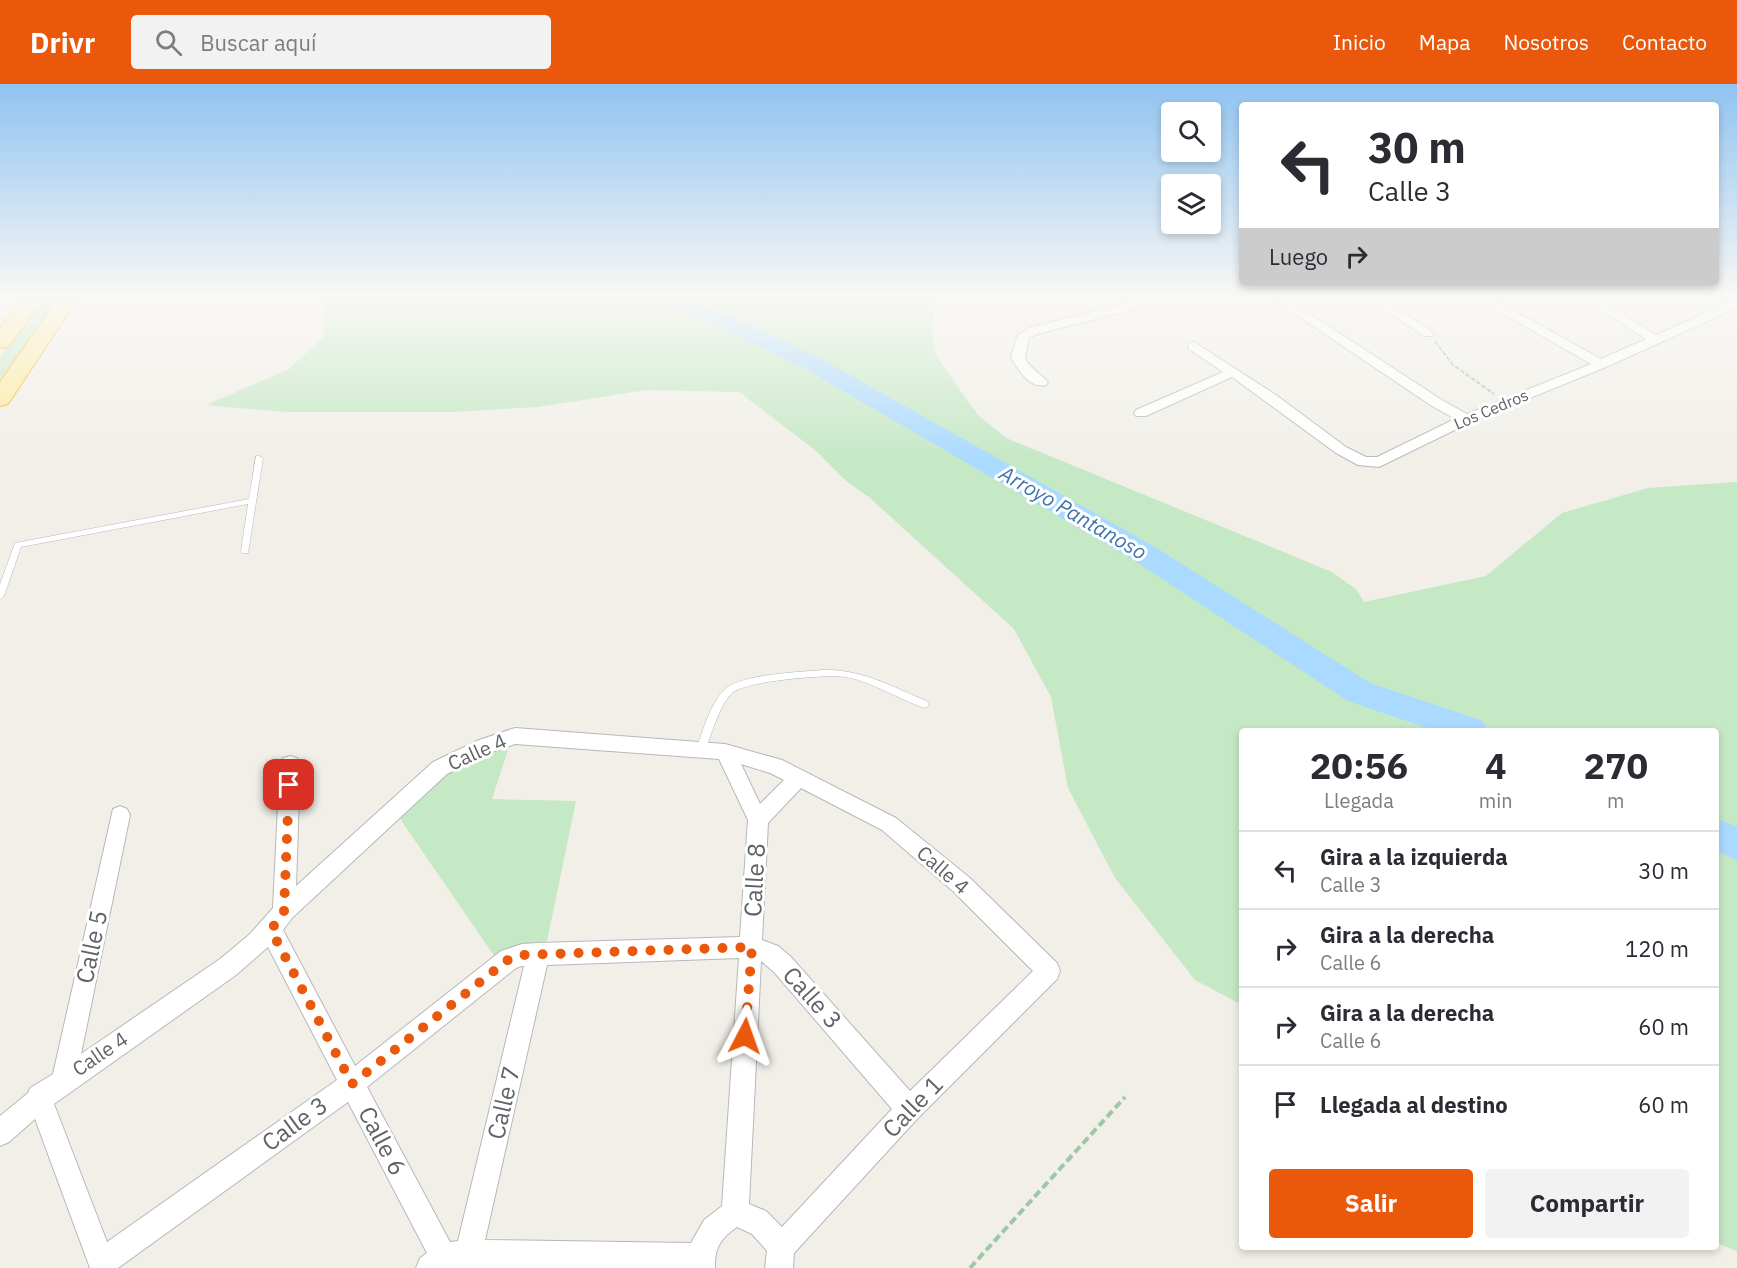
<!DOCTYPE html>
<html lang="es">
<meta charset="utf-8">
<style>
body{margin:0;font-family:"IBM Plex Sans",sans-serif;background:#f2f2f3;color:#2b2b33;height:100vh;display:flex;flex-direction:column;font-size:22px;white-space:nowrap}
*{box-sizing:border-box;margin:0}
p{font-size:20px;color:#7c7c81}
.icon{flex:none;width:33px;height:33px;fill:none;stroke:currentColor;stroke-width:2;stroke-linecap:round;stroke-linejoin:round}
.map{position:relative;flex:1;overflow:hidden}
.sheet{position:absolute;left:1239px;top:644px;width:480px;height:522px;display:flex;flex-direction:column;background:#fff;border-radius:6px;box-shadow:0 3px 9px #0003}
.sheet>*{flex:none}
.top-card{position:absolute;left:1239px;top:18px;width:480px;height:183px;border-radius:6px;box-shadow:0 3px 9px #0003;background:#fff;color:#2b2b33;overflow:hidden}
.buttons{position:absolute;left:1161px;top:18px;display:grid;gap:12px}
.buttons a{display:grid;place-items:center;width:60px;height:60px;border-radius:6px;background:#fff;box-shadow:0 3px 9px #0003;font-size:30px}
.pin{position:absolute;display:grid;place-items:center;width:51px;height:51px;color:#fff;margin:-26px;border-radius:12px;box-shadow:0 3px 9px #0006}
.me{position:absolute;width:66px;margin:-33px;rotate:4deg;stroke-linejoin:round;filter:drop-shadow(0 0 4px #0008)}
.turn{display:flex;align-items:center;gap:21px;height:126px;padding:0 30px;font-size:27px}
.turn .icon{width:78px;height:78px;stroke-width:2.5}
.turn b{display:block;font-size:42px;line-height:51px}
.then{display:flex;align-items:center;height:57px;padding:0 30px;background:#0003;gap:12px;font-size:22px}
.eta{display:flex;justify-content:space-evenly;align-items:center;height:102px;text-align:center}
.eta b{font-size:36px;font-weight:800;line-height:42px}
.cta{display:flex;gap:12px;margin-top:auto;padding:12px 30px}
.cta a{flex:1;height:69px;border-radius:6px;background:#ea580c;color:#fff;font-size:24px;font-weight:800;line-height:69px;text-align:center}
.cta a+a{background:#f2f2f3;color:#2b2b33}
ul{padding:0;list-style:none}
li{display:flex;align-items:center;gap:18px;height:78px;padding:0 30px;border-top:2px solid #e1e1e2}
li div{flex:1}
li b{display:block;font-size:22px}
li em{font-style:normal}
header{display:flex;align-items:center;gap:36px;box-sizing:border-box;height:84px;padding:0 30px;background:#ea580c;color:#fff}
header strong{font-size:28px}
nav{display:flex;gap:33px;margin-inline-start:auto;font-size:21px}
.search{width:420px;height:54px;background:#f2f2f3;display:flex;align-items:center;gap:15px;box-sizing:border-box;padding:0 21px;border-radius:6px;color:#7c7c81;font-size:22px}
.map>svg:first-child{display:block}
</style>
<header>
<strong>Drivr</strong>
<div class="search"><svg class="icon" aria-label="search" viewBox="0 0 24 24"><circle cx="10" cy="10" r="6"/><path d="M15 15l6 6"/></svg>Buscar aquí</div>
<nav><a>Inicio</a><a>Mapa</a><a>Nosotros</a><a>Contacto</a></nav>
</header>
<div class="map">
<svg width="1737" height="1184" viewBox="0 0 1737 1184">
<rect width="100%" height="100%" fill="#f1efe8"/>
<g fill="#c5e8c5">
<path d="M45,213H62L0,295V272Z"/>
<path d="M323,213H937L932,243L936,272L978,331L1006,354L1332,488L1356,505L1364,518L1486,492L1562,429L1648,404L1737,398V1167L1716,1159V646H1242V921L1195,896L1115,794L1068,704L1051,613L1014,545L870,414L845,396L815,366L739,308L646,306L538,323L453,328H286L206,321L289,285L324,252Z"/>
<path d="M509,663L492,715L576,717L547,857L510,864L495,873L396,729C428,702 466,665 509,663Z"/>
</g>
<g fill="none" stroke-linecap="round" stroke-linejoin="round">
<g fill="#aadaff" fill-rule="evenodd">
<path d="M660,213H688L818,273L1155,463L1370,599L1483,637L1487,646H1433L1348,617L1135,477L802,283L664,217Z"/>
<path d="M1716,734L1737,743V776L1716,767Z"/>
</g>
<defs>
<g id="service">
<path d="M256,372H259L263,374L248,469H242L241,467L248,420L21,463L4,512L0,515V500L15,459L249,415Z"/>
<path d="M823,586C863,585 892,603 927,617L929,620L927,623L924,624C898,615 873,598 846,593C827,590 745,597 732,609C717,625 713,649 704,668L701,669L698,668L696,665C704,645 709,622 724,606C739,590 801,588 823,586Z"/>
</g>
<g id="minor">
<path d="M1150,213H1171L1169,216L1037,250L1029,254L1025,274C1033,288 1039,288 1048,298L1046,301C1029,305 1019,286 1011,274L1017,252L1029,244Z"/>
<path d="M1270,213H1284L1442,316L1467,330L1591,280L1474,213H1489L1601,275L1646,255L1581,213H1596L1656,251L1737,215V224L1606,283L1471,338L1379,383L1358,381L1336,369L1232,293L1146,332H1136L1134,329L1136,326L1223,288L1189,265L1188,262L1189,259L1194,258L1276,311L1346,363L1366,373H1377L1455,335L1432,322Z"/>
<path d="M1365,213H1380L1434,249L1432,252H1424Z"/>
<path d="M515,644L725,660L782,676L896,734L970,794L1057,879L1060,887L1057,895L918,1034L794,1169L793,1184H765L767,1167L752,1150L737,1143C721,1154 714,1164 715,1184H416L420,1174L427,1169L348,1018L118,1184H90L35,1035L9,1058L0,1062V1032L28,1009L30,1004L53,990L113,725L120,722L127,725L130,731L81,970L220,875L250,850L273,824L280,680L283,674L290,672L297,674L300,680L296,802L433,678L479,656ZM515,660L719,675L748,736L740,853L538,859L522,860L501,867L355,982L283,846L292,834L447,690L483,671ZM741,680L770,689L784,696L760,720ZM801,704L882,746L954,808L1033,887L910,1007L790,872L778,862L762,856L768,739ZM268,863L337,996L107,1158L54,1020L236,891ZM739,874L722,1122L704,1136L691,1159L485,1156L547,881ZM761,877L774,888L892,1025L782,1143L766,1127L749,1120ZM522,882H524L458,1157L450,1158L367,1003L516,884Z"/>
</g>
<g id="trunk">
<path d="M25,213H46L8,263L0,264V244Z"/>
<path d="M59,213H79L8,320L0,322V298Z"/>
</g>
</defs>
<use href="#service" stroke="#b5b8bc" stroke-width="1"/>
<use href="#minor" stroke="#b5b8bc" stroke-width="2"/>
<use href="#trunk" stroke="#f9ab00" stroke-width="2"/>
<path stroke="#9cc7a9" stroke-width="2" stroke-dasharray="4.5 2" stroke-linecap="butt" d="M1435,257L1452,280L1494,310"/>
<path stroke="#9cc7a9" stroke-width="4" stroke-dasharray="8 4" stroke-linecap="butt" d="M970,1184L1125,1013"/>
<use href="#service" fill="#fff" fill-rule="evenodd"/>
<use href="#minor" fill="#fff" fill-rule="evenodd"/>
<use href="#trunk" fill="#feeaa1" fill-rule="evenodd"/>
</g>
<linearGradient id="sky" x2="0" y2="1"><stop stop-color="#8fc3f1"/><stop offset="0.56" stop-color="#f9f8f5"/><stop offset="1" stop-color="#f9f8f5" stop-opacity="0"/></linearGradient>
<rect width="1737" height="379" fill="url(#sky)"/>
<g fill="none" stroke-linecap="round" stroke-linejoin="round">
<path stroke="#ea580c" stroke-width="10" stroke-dasharray="0 18" d="M289,701L284,827L271,846L352,1000L509,875L522,871L752,863L745,952"/>
</g>
<g text-anchor="middle" stroke-width="6" stroke-linejoin="round" paint-order="stroke">
<g font-size="16" fill="#5f6368" stroke="#fff">
<text transform="translate(1491 325) rotate(-23)" y="6">Los Cedros</text>
</g>
<g font-size="20" fill="#5f6368" stroke="#fff">
<text transform="translate(477 668) rotate(-24)" y="7">Calle 4</text>
<text transform="translate(943 786) rotate(41)" y="7">Calle 4</text>
<text transform="translate(100 970) rotate(-34)" y="7">Calle 4</text>
</g>
<g font-size="21" font-style="italic" fill="#4174aa" stroke="#fff">
<text transform="translate(1073 429) rotate(30)" y="7">Arroyo Pantanoso</text>
</g>
<g font-size="24" fill="#5f6368" stroke="#fff">
<text transform="translate(755 796) rotate(-87)" y="8">Calle 8</text>
<text transform="translate(92 863) rotate(-78)" y="8">Calle 5</text>
<text transform="translate(812 914) rotate(48)" y="8">Calle 3</text>
<text transform="translate(504 1019) rotate(-77)" y="8">Calle 7</text>
<text transform="translate(913 1023) rotate(-46)" y="8">Calle 1</text>
<text transform="translate(295 1040) rotate(-36)" y="8">Calle 3</text>
<text transform="translate(382 1057) rotate(62)" y="8">Calle 6</text>
</g>
</g>
</svg>
<div class="buttons">
<a><svg class="icon" aria-label="search" viewBox="0 0 24 24"><circle cx="10" cy="10" r="6"/><path d="M15 15l6 6"/></svg></a>
<a><svg class="icon" aria-label="layers" viewBox="0 0 24 24"><path d="M12 4l9 5-9 5-9-5zM3 14l9 5 9-5"/></svg></a>
</div>
<div class="pin" style="left:289px;top:701px;background:#d93025"><svg class="icon" aria-label="arrive" viewBox="0 0 24 24"><path d="M6 21V4h12l-3 4 3 4H6"/></svg></div>
<svg class="me" style="left:745px;top:952px" viewBox="-20 -20 40 40"><path d="M0-17L14 15 0 8-14 15z" fill="#ea580c" stroke="#fff" stroke-width="4"/></svg>
<div class="top-card">
<div class="turn"><svg class="icon" aria-label="left" viewBox="0 0 24 24"><path d="M17 20v-9H6M10 6l-5 5 5 5"/></svg><div><b>30 m</b>Calle 3</div></div>
<div class="then">Luego<svg class="icon" aria-label="right" viewBox="0 0 24 24"><path d="M7 20v-9h11M14 6l5 5-5 5"/></svg></div>
</div>
<section class="sheet">
<div class="eta">
<div><b>20:56</b><p>Llegada</p></div>
<div><b>4</b><p>min</p></div>
<div><b>270</b><p>m</p></div>
</div>
<ul>
<li><svg class="icon" aria-label="left" viewBox="0 0 24 24"><path d="M17 20v-9H6M10 6l-5 5 5 5"/></svg><div><b>Gira a la izquierda</b><p>Calle 3</p></div><em>30 m</em></li>
<li><svg class="icon" aria-label="right" viewBox="0 0 24 24"><path d="M7 20v-9h11M14 6l5 5-5 5"/></svg><div><b>Gira a la derecha</b><p>Calle 6</p></div><em>120 m</em></li>
<li><svg class="icon" aria-label="right" viewBox="0 0 24 24"><path d="M7 20v-9h11M14 6l5 5-5 5"/></svg><div><b>Gira a la derecha</b><p>Calle 6</p></div><em>60 m</em></li>
<li><svg class="icon" aria-label="arrive" viewBox="0 0 24 24"><path d="M6 21V4h12l-3 4 3 4H6"/></svg><div><b>Llegada al destino</b></div><em>60 m</em></li>
</ul>
<div class="cta"><a>Salir</a><a>Compartir</a></div>
</section>
</div>
